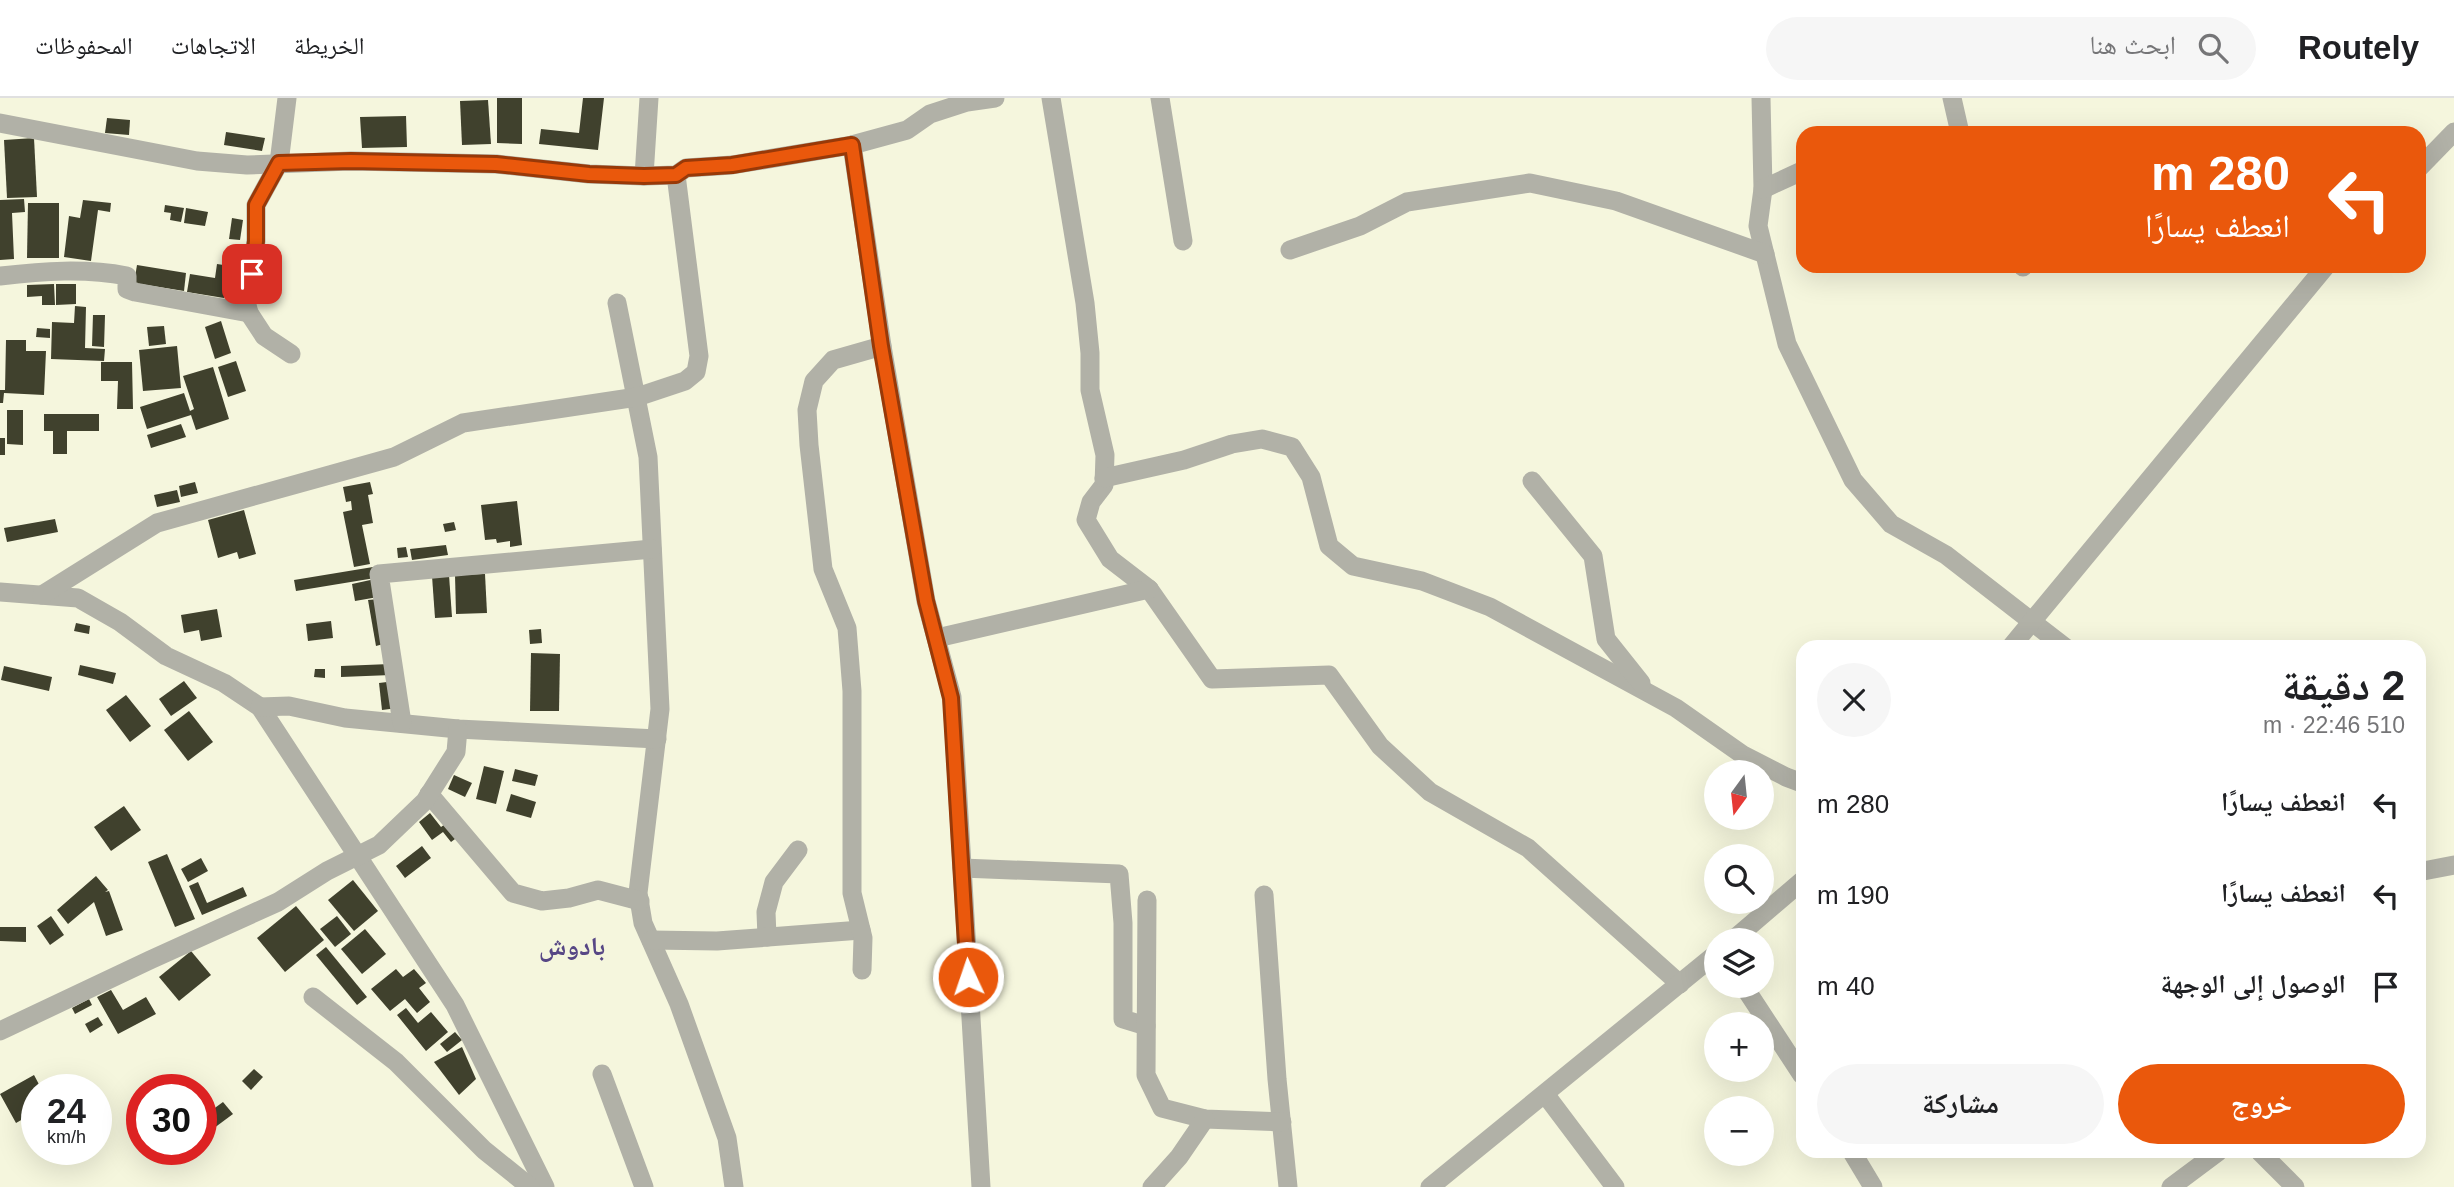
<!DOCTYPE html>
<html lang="ar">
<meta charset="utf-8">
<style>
body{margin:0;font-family:Arial,"Noto Naskh Arabic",sans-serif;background:#f6f6f6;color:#202124;direction:rtl;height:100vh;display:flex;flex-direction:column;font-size:26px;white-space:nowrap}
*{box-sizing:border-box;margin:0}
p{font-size:23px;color:#757577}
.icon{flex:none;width:38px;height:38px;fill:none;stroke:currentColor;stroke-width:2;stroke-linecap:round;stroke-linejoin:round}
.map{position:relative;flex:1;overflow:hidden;direction:ltr}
.sheet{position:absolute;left:1796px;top:542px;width:630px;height:518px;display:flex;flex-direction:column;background:#fff;border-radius:21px;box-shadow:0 7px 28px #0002;direction:rtl}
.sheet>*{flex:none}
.top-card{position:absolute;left:1796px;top:28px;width:630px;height:147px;border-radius:21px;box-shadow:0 7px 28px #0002;direction:rtl;background:#ea580c;color:#fff;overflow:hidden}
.needle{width:46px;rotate:195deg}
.tools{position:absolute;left:1704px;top:662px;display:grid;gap:14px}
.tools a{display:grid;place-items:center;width:70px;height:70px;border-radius:50%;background:#fff;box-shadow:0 7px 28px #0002;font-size:35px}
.speed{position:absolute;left:21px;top:976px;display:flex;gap:14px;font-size:35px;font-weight:700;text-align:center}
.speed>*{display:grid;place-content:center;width:91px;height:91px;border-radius:50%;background:#fff;box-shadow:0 7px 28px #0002;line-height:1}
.speed small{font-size:18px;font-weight:400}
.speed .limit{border:10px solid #d22;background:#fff;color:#111}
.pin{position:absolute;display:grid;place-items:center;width:60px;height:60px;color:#fff;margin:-30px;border-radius:14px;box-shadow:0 4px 10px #0006}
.me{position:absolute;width:77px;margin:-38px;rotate:357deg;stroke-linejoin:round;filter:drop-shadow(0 0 5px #0008)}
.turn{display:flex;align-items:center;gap:24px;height:147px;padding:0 21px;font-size:32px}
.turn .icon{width:91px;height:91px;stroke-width:2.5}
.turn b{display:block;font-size:49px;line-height:60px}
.round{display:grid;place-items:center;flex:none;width:74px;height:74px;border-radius:37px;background:#f6f6f6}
.summary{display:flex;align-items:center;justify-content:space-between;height:119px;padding:0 21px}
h1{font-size:42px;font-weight:700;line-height:52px}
.primary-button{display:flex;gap:14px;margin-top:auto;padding:14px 21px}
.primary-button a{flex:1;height:80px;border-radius:42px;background:#ea580c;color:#fff;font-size:28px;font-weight:700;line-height:80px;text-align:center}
.primary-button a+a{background:#f6f6f6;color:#202124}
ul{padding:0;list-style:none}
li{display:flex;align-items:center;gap:21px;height:91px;padding:0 21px}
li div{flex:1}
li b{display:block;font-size:26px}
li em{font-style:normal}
header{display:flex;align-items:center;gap:42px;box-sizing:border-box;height:98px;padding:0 35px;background:#fff;border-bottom:2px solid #e0e0e0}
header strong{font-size:33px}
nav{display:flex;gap:38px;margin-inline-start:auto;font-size:24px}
.search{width:490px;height:63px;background:#f6f6f6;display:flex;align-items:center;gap:18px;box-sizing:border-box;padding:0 24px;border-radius:38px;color:#757577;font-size:26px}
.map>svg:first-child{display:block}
</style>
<header>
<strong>Routely</strong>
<div class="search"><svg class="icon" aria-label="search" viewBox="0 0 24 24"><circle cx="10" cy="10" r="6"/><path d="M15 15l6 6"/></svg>ابحث هنا</div>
<nav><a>الخريطة</a><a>الاتجاهات</a><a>المحفوظات</a></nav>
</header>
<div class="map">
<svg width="2454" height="1089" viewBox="0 0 2454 1089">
<rect width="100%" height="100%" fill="#f5f6dd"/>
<g fill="#40412d">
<path d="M497,0H522V46L497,45Z"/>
<path d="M583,0H604L598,52L539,46L541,31L579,35Z"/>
<path d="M488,2L491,46L462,47L460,3Z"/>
<path d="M406,18L407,49L362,50L360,19Z"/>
<path d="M107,20L130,22L129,37L105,35Z"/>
<path d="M226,34L265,40L262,53L224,47Z"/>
<path d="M34,40L37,99L7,100L4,42Z"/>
<path d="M24,101L25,114L12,115L14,161L0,162V102Z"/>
<path d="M83,102L111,105L110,114L98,112L91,163L64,159L69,118L80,120Z"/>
<path d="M28,105H59V160H27Z"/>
<path d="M165,107L184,110L181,124L170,122L171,115L164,114Z"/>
<path d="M186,110L208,114L205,128L184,125Z"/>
<path d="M232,120L243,122L240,142L229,141Z"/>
<path d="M217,166L230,168L224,200L187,194L190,176L215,180Z"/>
<path d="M137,167L186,175L184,193L134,185Z"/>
<path d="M54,186L55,207H42V198L27,199V187Z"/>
<path d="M56,186H76V206L56,207Z"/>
<path d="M75,208L86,209L85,250L105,251L104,263L51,261L52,224L74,225Z"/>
<path d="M93,217H105L104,249L92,248Z"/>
<path d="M221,223L231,255L215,261L205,229Z"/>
<path d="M164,228L166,246L149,248L147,229Z"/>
<path d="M37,230L50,231V240L36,239Z"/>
<path d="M6,242H26V253H46L44,297L4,295L3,305H0V292H5Z"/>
<path d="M177,248L181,290L143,293L139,252Z"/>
<path d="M236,263L246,293L228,299L218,269Z"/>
<path d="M101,264H132L133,311H117L118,283H101Z"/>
<path d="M213,269L229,321L196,332L191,317L147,331L140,309L184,295L190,313L194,311L183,278Z"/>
<path d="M7,312H23V347L7,346Z"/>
<path d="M44,316H99V333H67V356H53V333H44Z"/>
<path d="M181,326L186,339L151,350L147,337Z"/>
<rect x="0" y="340" width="5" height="17"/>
<path d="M195,384L198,395L181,399L179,388Z"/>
<path d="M370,384L373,396L368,397L373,425L362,427L370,466L354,469L343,414L352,412L351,403L346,404L343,389Z"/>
<path d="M177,392L180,404L157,409L154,397Z"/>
<path d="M517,403L522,447L510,449V443L497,445L496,441L485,442L481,407Z"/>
<path d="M244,412L256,456L239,461L237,454L218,460L208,422Z"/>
<path d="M55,421L58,434L7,444L4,430Z"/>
<path d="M454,424L456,432L445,434L443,426Z"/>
<path d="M446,447L448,457L412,462L410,451Z"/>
<path d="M406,449L408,459L398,460L397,450Z"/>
<path d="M373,469L375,480L296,493L294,482Z"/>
<path d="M485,476L487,515L456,516L455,477Z"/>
<path d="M449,477L452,519L435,520L432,478Z"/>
<path d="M375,481L378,499L355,503L352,486Z"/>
<path d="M379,501L387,545L376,548L368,502Z"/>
<path d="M217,511L222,539L201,543L199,532L184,535L181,517Z"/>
<path d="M331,523L333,540L308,543L306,526Z"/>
<path d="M76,525L90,528L89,536L74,533Z"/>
<path d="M541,531L542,545L530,546L529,532Z"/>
<path d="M531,555L560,556L559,613H530Z"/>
<path d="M390,566L391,577L341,579V568Z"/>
<path d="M80,567L116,575L113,586L78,577Z"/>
<path d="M4,568L52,579L49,593L1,582Z"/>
<path d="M315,571H325V580L314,579Z"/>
<path d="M184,583L197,600L171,618L159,601Z"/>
<path d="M395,583L398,610L382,612L379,585Z"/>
<path d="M126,597L151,628L130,644L106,612Z"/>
<path d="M189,613L213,644L188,663L164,632Z"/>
<path d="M484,668L504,673L496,706L476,701Z"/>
<path d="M515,671L538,677L535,688L512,683Z"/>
<path d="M454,677L472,685L465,699L448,691Z"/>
<path d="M511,696L536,704L531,720L506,713Z"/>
<path d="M124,708L141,732L111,753L94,729Z"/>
<path d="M430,715L441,729L448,724L459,738L451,744L443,734L432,742L419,724Z"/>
<path d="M422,748L431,760L405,780L396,768Z"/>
<path d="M167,756L195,821L175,829L148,764Z"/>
<path d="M201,760L208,773L188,784L181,771Z"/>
<path d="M96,778L108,792L105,794L109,793L123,832L106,838L94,804L68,826L57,812Z"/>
<path d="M353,782L378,813L354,833L328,802Z"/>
<path d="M198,784L207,805L243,789L247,798L202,817L189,788Z"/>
<path d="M296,808L324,842L285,874L257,840Z"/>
<path d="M51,818L64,837L50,847L37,828Z"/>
<path d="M337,818L351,836L335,849L320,831Z"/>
<path d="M0,829H26V844L0,843Z"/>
<path d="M365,831L386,856L362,876L341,851Z"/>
<path d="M326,849L367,899L357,907L316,857Z"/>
<path d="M191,853L211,877L179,903L159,879Z"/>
<path d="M396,871L403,879L414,871L426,885L419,890L430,904L417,915L405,901L390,913L371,891Z"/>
<path d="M111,892L123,912L146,899L156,916L118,936L97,899Z"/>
<path d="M89,901L92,907L75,916L72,910Z"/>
<path d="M406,910L418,925L431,914L448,934L426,953L397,917Z"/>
<path d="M98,919L103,927L90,935L85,926Z"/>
<path d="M455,934L462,942L447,954L440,946Z"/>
<path d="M462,949L476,981L459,997L434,964Z"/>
<path d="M254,971L263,979L251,992L242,983Z"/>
<path d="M34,977L42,992H37V1013L16,1025L0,996Z"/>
<path d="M223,1004L233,1016L206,1036L201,1030V1020Z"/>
</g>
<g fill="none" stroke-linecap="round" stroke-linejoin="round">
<g stroke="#b1b1a7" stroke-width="19">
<path d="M287,0L279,65L256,107V143L246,203L249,215L264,238L291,256"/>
<path d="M1051,0L1085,205L1090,255V292L1105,357L1104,387L1091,404L1086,422L1110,461L1149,491L1212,581L1329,577L1380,648L1430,694L1528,750L1680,886"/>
<path d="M1160,0L1183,143"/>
<path d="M1761,0L1763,91L1758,128L1787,246L1853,382L1891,426L1946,457L2066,550"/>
<path d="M1952,0L1960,35"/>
<path d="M0,25L197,63L247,67L351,63L496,66L589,76L644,78L676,77L686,70L732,67L852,47L907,32L930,16L967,4L995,0"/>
<path d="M852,47L882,248L926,503L952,599L981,1089"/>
<path d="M2418,71L2454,34"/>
<path d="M644,78L649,0"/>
<path d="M1763,91L1802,73"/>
<path d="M1290,152L1360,128L1407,104L1530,85L1616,103L1765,156"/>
<path d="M2023,168V169"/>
<path d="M0,178C43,173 85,170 127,178V191L135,194L249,215"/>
<path d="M617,205L648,359L660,611L638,795L643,825L679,906L727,1040L734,1089"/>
<path d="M1104,380L1184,362L1232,346L1262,341L1292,349L1311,379L1329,448L1353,468L1422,483L1490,509L1676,610L1743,657L1786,679L1802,685"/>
<path d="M1532,383L1593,458L1606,541L1641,585"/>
<path d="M0,494L78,500L120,524L166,558L224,585L260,609L455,907L545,1089"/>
<path d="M42,497L157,425L394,359L463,325L637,299L685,283L696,274L699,258L676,77"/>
<path d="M937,540L1149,491"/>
<path d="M2010,550L2326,168"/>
<path d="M260,609L289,608L345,620L458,631L657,641"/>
<path d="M402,625L379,476L652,451"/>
<path d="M429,696L513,795L542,803L569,800L598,792L640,803"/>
<path d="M962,770L1119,776L1123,825V921L1146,928"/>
<path d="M2418,774L2454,767"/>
<path d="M1264,797L1277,981L1288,1089"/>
<path d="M1147,802L1146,977L1162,1010L1205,1021L1282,1024"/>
<path d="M767,839L766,814L774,784L798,752"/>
<path d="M651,842L717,843L861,832"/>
<path d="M1733,842L1802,783"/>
<path d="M862,872L863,840L852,795V593L847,530L823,471L809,347L807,312L814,283L833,262L882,248"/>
<path d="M1743,887L1802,977"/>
<path d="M313,899L396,964L484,1052L530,1089"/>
<path d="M0,933L150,862L278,804L327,773L379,747L425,703L456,654L458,631"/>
<path d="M602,976L644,1089"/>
<path d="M1545,996L1615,1089"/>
<path d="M1852,1054L1873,1089"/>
<path d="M2260,1054L2295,1089"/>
<path d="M1152,1089L1179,1059L1205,1021"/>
<path d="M1430,1089L1717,855"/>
<path d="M2171,1089L2218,1054"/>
</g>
</g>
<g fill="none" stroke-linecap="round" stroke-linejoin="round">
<defs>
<path id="route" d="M252,176L256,143V107L279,65L351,63L496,66L589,76L644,78L676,77L686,70L732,67L852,47L881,248L926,503L951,600L968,879"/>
</defs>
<use href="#route" stroke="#983908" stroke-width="18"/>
<use href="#route" stroke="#ea580c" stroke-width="12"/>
</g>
<g text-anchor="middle" stroke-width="7" stroke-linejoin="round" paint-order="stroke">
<g font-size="26" font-weight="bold" fill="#574785" stroke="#f5f6dd">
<text x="572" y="857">بادوش</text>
</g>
</g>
</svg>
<div class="tools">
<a><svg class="needle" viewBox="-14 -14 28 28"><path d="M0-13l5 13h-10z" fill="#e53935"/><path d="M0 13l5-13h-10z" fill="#757577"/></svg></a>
<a><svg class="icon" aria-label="search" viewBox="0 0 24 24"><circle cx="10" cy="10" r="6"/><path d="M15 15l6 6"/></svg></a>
<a><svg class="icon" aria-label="layers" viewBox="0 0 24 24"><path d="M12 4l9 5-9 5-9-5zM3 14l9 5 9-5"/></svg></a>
<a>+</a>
<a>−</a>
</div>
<div class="speed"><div>24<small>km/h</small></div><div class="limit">30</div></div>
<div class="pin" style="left:252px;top:176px;background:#d93025"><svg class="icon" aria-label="arrive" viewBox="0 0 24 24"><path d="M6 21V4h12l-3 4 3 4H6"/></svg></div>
<svg class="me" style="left:968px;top:879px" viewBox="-20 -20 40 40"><circle r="17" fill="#ea580c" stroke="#fff" stroke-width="3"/><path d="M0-11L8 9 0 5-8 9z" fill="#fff"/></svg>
<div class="top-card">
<div class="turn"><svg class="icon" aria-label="left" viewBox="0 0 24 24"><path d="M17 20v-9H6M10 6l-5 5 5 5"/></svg><div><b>280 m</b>انعطف يسارًا</div></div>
</div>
<section class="sheet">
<div class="summary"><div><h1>2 دقيقة</h1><p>510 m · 22:46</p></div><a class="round"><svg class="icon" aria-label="close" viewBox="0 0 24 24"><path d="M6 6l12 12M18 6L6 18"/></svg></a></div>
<ul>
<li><svg class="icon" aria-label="left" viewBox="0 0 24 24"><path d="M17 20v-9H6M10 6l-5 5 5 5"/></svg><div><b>انعطف يسارًا</b></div><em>280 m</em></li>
<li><svg class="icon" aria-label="left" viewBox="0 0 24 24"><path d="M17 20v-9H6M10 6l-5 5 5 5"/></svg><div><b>انعطف يسارًا</b></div><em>190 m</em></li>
<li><svg class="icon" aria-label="arrive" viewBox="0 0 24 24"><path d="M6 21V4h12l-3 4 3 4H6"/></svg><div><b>الوصول إلى الوجهة</b></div><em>40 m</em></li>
</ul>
<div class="primary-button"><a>خروج</a><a>مشاركة</a></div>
</section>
</div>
